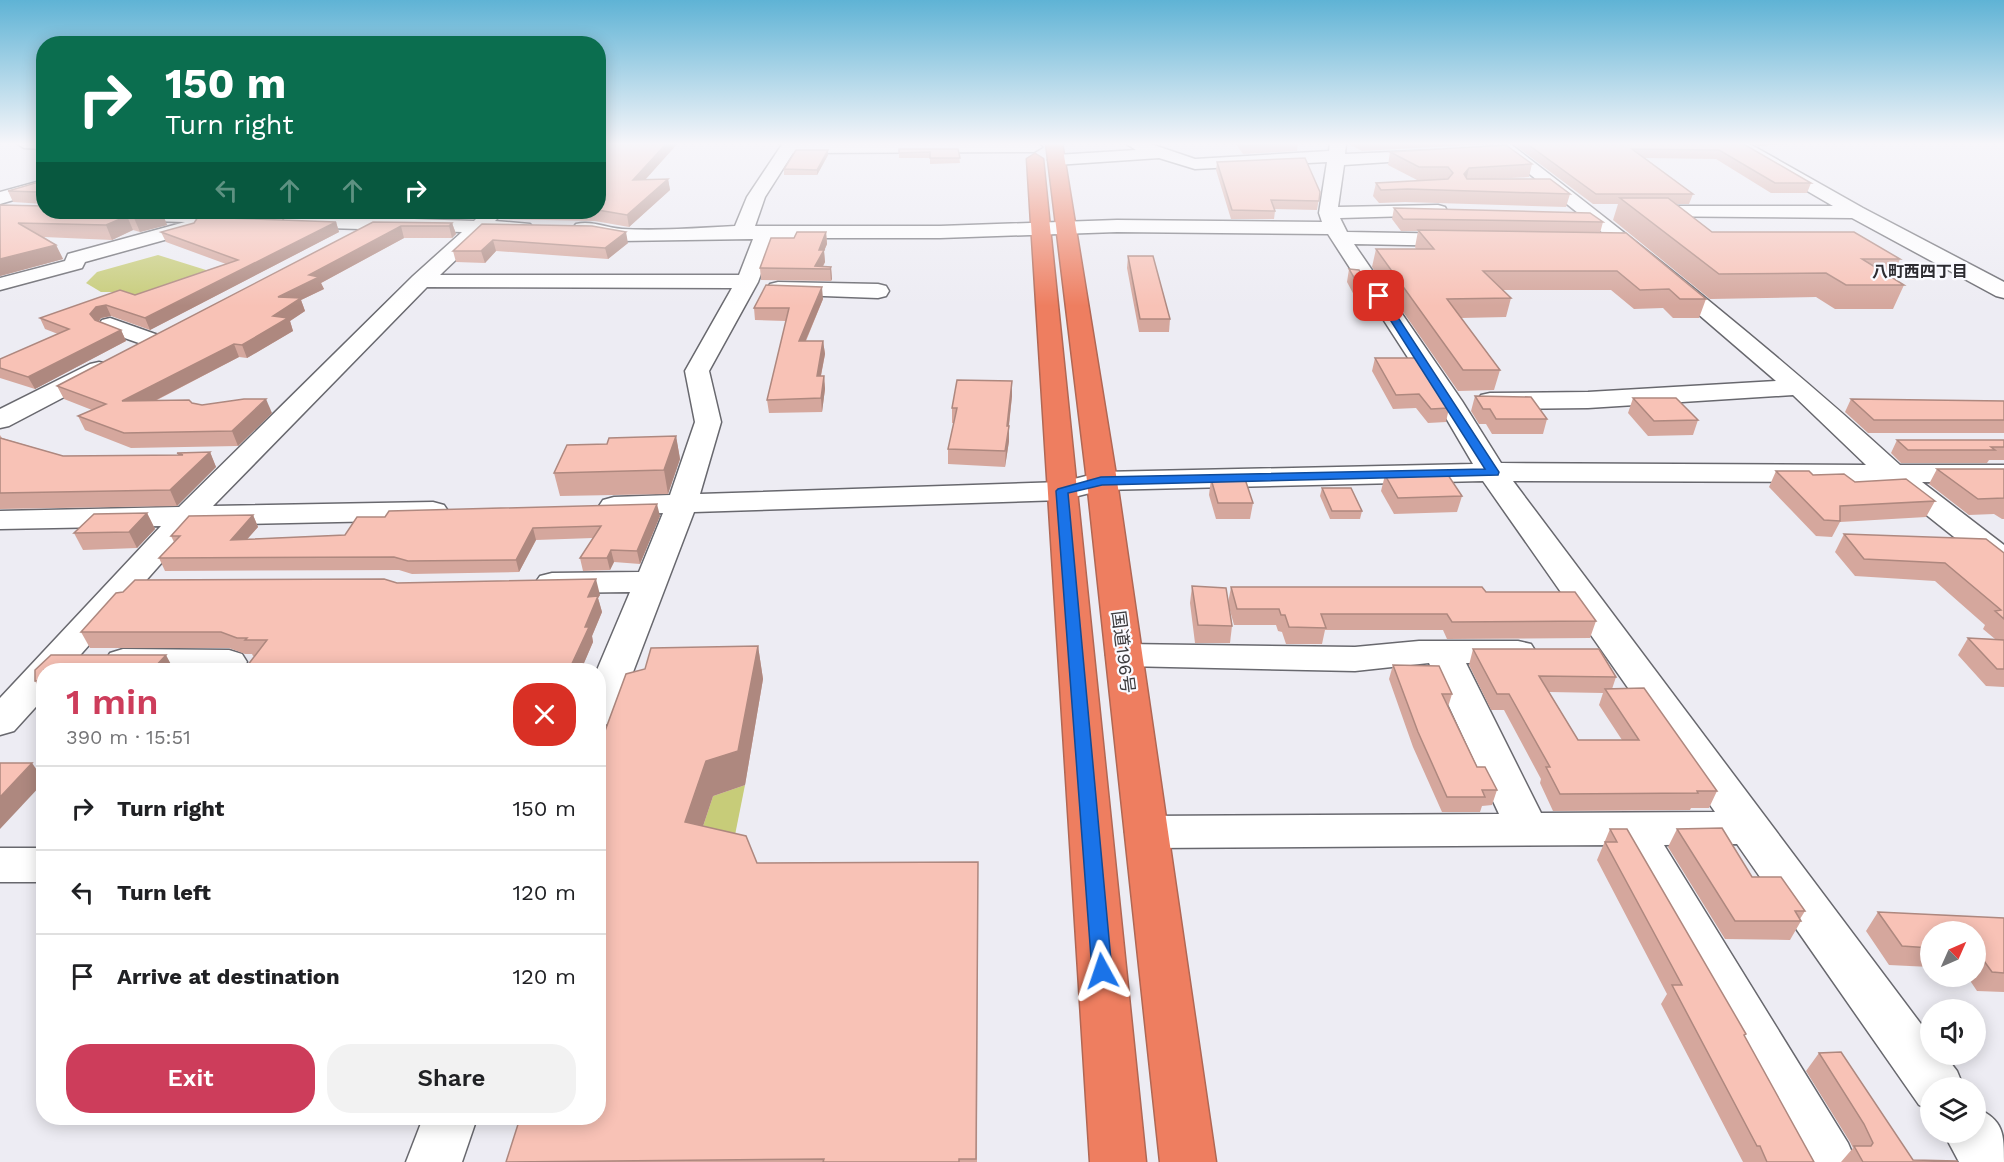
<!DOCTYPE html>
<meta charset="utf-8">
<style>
body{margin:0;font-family:"Work Sans","Noto Sans JP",sans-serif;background:#f2f2f2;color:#202124;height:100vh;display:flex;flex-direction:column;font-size:22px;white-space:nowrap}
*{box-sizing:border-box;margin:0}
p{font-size:20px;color:#757577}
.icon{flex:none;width:33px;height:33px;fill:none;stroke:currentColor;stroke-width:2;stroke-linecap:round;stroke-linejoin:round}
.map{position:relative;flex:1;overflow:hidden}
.details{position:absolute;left:36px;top:663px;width:570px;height:462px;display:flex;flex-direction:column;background:#fff;border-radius:24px;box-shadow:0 3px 15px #0003}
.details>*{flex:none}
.banner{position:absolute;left:36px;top:36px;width:570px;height:183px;border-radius:24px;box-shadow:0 3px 15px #0003;background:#0b6e4f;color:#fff;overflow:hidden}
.needle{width:39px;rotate:45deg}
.controls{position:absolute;left:1920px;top:921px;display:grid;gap:12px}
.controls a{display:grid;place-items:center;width:66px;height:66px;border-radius:50%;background:#fff;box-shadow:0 3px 15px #0003;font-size:30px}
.pin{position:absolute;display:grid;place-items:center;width:51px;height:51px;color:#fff;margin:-26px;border-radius:12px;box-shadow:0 3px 9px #0006}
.me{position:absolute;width:66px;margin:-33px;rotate:355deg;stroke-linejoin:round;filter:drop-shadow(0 0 4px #0008)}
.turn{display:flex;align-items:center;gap:21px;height:126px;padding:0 30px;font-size:27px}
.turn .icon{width:78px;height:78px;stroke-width:2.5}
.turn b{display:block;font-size:42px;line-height:51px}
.lanes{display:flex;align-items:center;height:57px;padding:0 30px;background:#0003;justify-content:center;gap:30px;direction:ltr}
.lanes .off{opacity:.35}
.round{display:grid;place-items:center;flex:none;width:63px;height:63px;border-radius:24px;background:#f2f2f2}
.overview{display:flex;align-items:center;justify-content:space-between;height:102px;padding:0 30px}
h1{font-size:36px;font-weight:600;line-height:45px;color:#cd3d5b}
.primary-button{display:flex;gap:12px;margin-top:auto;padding:12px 30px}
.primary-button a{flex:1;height:69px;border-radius:24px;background:#cd3d5b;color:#fff;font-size:24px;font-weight:600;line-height:69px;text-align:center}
.primary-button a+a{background:#f2f2f2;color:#202124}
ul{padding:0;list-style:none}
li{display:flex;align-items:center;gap:18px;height:84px;padding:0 30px;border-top:2px solid #e0e0e0}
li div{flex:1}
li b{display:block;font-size:22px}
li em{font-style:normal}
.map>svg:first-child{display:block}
</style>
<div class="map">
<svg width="2004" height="1162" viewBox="0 0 2004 1162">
<rect width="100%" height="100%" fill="#edecf3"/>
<g fill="#c7cc79">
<path d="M158,255L222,275L140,297L125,292H101L86,283L97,272Z"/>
<path d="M745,785L732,850L693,856L713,796Z"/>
</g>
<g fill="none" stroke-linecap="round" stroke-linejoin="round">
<defs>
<g id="minor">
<path d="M16,143H44V149L24,148Z"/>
<path d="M783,143H1037L1042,147L1034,152L793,153L765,197L755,226H940L1117,220L1322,222L1319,213L1327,162L1195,169L1159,158L1056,165L1050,164L1048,160L1050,156L1056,155L1136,150L1125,143H1148L1195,159L1329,151L1330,143H1346L1345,154L1439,150L1441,154L1433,159L1344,165L1338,207L1438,205L1445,207L1447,211L1445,215L1340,218L1347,232L1461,234L1468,236L1471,240L1468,244L1461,246L1354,244L1462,401L1501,463L1866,465L1793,395L1588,408L1490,409L1481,407L1477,401L1481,395L1490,393L1588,392L1776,381L1619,246L1491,143H1509C1643,246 1775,351 1900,465H2004V483L1922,482L2004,545V571L1993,568L1885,482L1513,481L1930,1036V1054H1944L1957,1071L1964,1088H1930V1110L1919,1105L1737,844L1664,845L1848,1143L1856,1162H1798L1620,845L1146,848L1131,843L1125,832L1131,821L1146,816L1499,814L1429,663L1355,671L1124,666L1111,663L1106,655L1111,647L1124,644L1355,647L1419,641H1518L1531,644L1536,652L1531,660L1518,663H1466L1541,813L1715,812L1483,481L1102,490L1062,500L694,512L617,714L611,723L598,727L597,670L630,592L552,593L540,590L535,583L540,576L552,573L639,572L663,513L614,515L603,512L599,506L603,500L614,497L670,495L695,422L685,371L732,288L427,287L213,506L433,502L444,505L448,511L444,517L433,520L195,525L67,670H44V698L14,731L0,735V698L161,526L0,529V511L179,507L413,276L462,232L293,227L286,225L283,221L286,217L293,215L474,221C481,214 485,213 494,215L497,219L495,221L530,224L533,228L530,232L484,233L440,275H739L753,239L619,241L576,232L573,228L576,224C591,220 607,228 622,229C660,231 698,228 735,226L747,197ZM1117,232L1328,234L1436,401L1473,464L1102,472L1062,482L700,494L721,422L709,371L758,282L774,238H940Z"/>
<path d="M1728,143H1748L1863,208L2004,282V298L1996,296L1852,218L1635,216L1633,212L1635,208L1642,206H1833L1730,146Z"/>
<path d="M44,180V191L0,204V192Z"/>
<path d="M111,212L241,213L248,215L251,219L248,223L241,225L197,223L200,227L197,231L85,262L82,268L0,290V278L65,261L68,254L185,222L119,220L112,218L110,214Z"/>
<path d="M778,282L878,284L886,286L889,291L886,296L878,298L770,294L767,289L770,284Z"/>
<path d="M110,318L161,336L165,341L161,346L153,348L102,330L98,325L102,320Z"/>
<path d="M99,362L108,364L111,369L108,374L9,426L0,428V409L90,364Z"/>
<path d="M123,649L229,650L242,654L247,662L241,670L110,669L105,661L110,653Z"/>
<rect x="0" y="848" width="44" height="34"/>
<path d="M1976,1108C2004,1120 2004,1134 2004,1162H1959L1943,1132H1976Z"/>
<path d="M423,1118H477L462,1162H406Z"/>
</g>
<g id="highway">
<path d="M1046,143H1062L1117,481L1216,1162H1160L1087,481Z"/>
<path d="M1035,154L1043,159L1146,1162H1090L1027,159Z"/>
</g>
</defs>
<use href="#minor" stroke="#68686e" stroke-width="3"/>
<use href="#highway" stroke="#b06754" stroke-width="3"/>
<use href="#minor" fill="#fff" fill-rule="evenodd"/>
<use href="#highway" fill="#ee7e60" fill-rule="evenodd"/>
</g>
<g fill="#d5a79d" fill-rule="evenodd">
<path d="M598,143H678L645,180L668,179L670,190L629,227L595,221L499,219L496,214L488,212L473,219L162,212L167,225L140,232L133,230L112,240L44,237L56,245L63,259L0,276V205L44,212H598Z"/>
<path d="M1235,143H1298L1297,151L1243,154Z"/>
<path d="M1347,143H1490L1489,144L1362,151Z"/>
<path d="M1512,143H1742L1811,183L1807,193H1771L1716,159L1645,158L1693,194L1689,204H1675L1712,232L1900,259L1892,277L1904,285L1893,309H1835L1816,297L1710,299L1613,220L1618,204H1593Z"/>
<path d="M1752,143H1795L1758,146Z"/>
<path d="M899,149H958L960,163L930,164V158H899Z"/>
<path d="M1390,152L1532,164L1529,177L1490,179L1570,194L1566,207L1405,202L1379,203L1373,196L1376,183L1439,180H1417L1388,165Z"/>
<path d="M828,155L817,175H784V169Z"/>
<path d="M1217,162L1320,192L1317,210L1274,209L1275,211L1274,219H1231L1216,170Z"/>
<path d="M44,165V204L13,202L8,191L39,182L41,171L39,167Z"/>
<path d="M1394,208L1603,222L1600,233L1706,299L1699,318H1673L1663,308L1634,309L1611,290H1502L1511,298L1506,317L1461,318L1500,370L1494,390L1458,391L1372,267L1376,249H1416L1415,247L1418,231H1401L1392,219Z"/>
<path d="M336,222L339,232L150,330L111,316L101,318L98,322L121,330L126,341L35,389L0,378V359L58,334L45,329L40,318L135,295L226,264L166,242L161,232Z"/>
<path d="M373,222L452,223L456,234L452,238H404L321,283L324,289L301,300L305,311L290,321L293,331L247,358L239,357L157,400L192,403L202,405L272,413L238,446L131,448L85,430L78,416L92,410L64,399L57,386Z"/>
<path d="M482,224L628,243L608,259L496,251L485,263L456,262L453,251Z"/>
<path d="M826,232L827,244L824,251L825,262L823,267H831L832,279L831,281L761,280L760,268L794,238Z"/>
<path d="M1128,256L1170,319L1169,332H1139L1127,268Z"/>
<path d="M1349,269L1380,301L1377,314H1364L1347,282Z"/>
<path d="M823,299L806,341H823L825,354L821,376H824L825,389L822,412L769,413L767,400L786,321L755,320L754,308Z"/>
<path d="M1375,358L1449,408L1446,422L1428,423L1416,408L1393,409L1372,371Z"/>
<path d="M1012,381V396L1009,426V441L1005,467L948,464V449L954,423H952V408Z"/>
<path d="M1475,396L1547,419L1543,434H1492L1486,424H1479L1471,411Z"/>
<path d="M1633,398L1698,420L1693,435L1648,436L1628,413Z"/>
<path d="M1851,399L2004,401V433H1868L1845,412Z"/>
<path d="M0,435L2,438L63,456L178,455L177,453L210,452L216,467L177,506L0,509Z"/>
<path d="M676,436L680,459L668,494L560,496L554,473L607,444Z"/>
<path d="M1897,440H2004V460H1989L1987,463H1901L1891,453Z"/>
<path d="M1937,469H2004V519H2002L1994,514L1969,515L1929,484Z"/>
<path d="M1776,471L1855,482L1935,501L1926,517L1840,522L1832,537L1816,536L1769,487Z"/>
<path d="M1385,475L1462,496L1457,512L1394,514L1381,491Z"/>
<path d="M1211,479L1253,503L1250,519H1216L1209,495Z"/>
<path d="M1322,488L1362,511L1360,519H1330L1320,496Z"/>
<path d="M147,513L155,529L137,548L83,550L74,533Z"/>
<path d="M253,515L258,527L247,539L345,535L660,516L640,564L614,562L610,570L583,571L580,558L593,538L536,540L519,572L412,574L399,570L165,571L159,558L174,542L171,536Z"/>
<path d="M1844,534L2004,553V687L1986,686L1958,655L1968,638L1995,639L1983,629L1985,625L1935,581L1855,576L1835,552Z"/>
<path d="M397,583L600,595L598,598L602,612L592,636L593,642L581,670H244L255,656H253L252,654H245L229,648H90L81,632Z"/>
<path d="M1192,586L1232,626L1230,643H1195L1190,603Z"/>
<path d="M1231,587L1486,592L1596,621L1590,638L1447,639L1443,630H1325L1322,644H1286L1282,632L1278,631L1276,625H1234L1228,603Z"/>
<path d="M758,646L763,679L745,785L713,796L703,826L757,863L978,862L977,1162H506Z"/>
<path d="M1473,649L1616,677L1612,689L1717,791L1709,808H1691L1690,810L1553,811L1540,783L1541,779L1504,710H1491L1469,665ZM1549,692L1603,693L1599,705L1622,740H1578Z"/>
<path d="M1393,665L1452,694L1448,707L1477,767L1497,790L1492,805L1482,806L1480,812H1442L1413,747L1389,679Z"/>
<path d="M35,681H44V695Z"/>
<path d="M1610,829L1746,1034L1744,1036L1814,1162H1743L1661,1004L1667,994L1597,860Z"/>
<path d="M1677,829L1805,911L1800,919L1801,921L1790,940L1725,939L1668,847Z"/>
<path d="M1878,912L2004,918V992L1977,991L1967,976H1976V932H1930V967L1889,965L1866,931Z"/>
<path d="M1819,1053L1913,1160L1957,1162H1841L1853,1148L1850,1142L1806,1071Z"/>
</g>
<g fill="#ae887f">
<path d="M667,143H678L635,191L633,180Z"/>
<path d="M1760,143H1795L1758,146Z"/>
<path d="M828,150V155L817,175V170Z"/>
<path d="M1469,168L1466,181L1464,174Z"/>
<path d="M668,179L670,190L629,227L627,215Z"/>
<path d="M159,212H162L167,225L140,232L134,218Z"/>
<path d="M471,212H488L473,219Z"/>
<path d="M127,216L133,230L112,240L106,225Z"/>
<path d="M336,222L339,232L150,330L145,318Z"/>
<path d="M452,223L456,234L452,238L449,226Z"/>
<path d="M401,226L404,238L321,283L324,289L301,300L305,311L290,321L293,331L247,358L242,345L278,297L309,275Z"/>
<path d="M626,232L628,243L608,259L605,248Z"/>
<path d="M826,232L827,244L824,251L825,262L821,269L815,266L819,250Z"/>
<path d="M493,240L496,251L485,263L481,251Z"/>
<path d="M56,245L63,259L0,276V259Z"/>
<path d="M831,267L832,279L831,281L830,269Z"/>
<path d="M822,287L823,299L800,354L799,341Z"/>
<path d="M106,305L111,316L101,318L96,325L90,314L96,307Z"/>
<path d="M121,330L126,341L35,389L28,377Z"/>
<path d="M823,341L825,354L818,390L817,376Z"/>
<path d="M234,344L239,357L129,414L122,401Z"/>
<path d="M824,376L825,389L822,412L821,398Z"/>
<path d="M1012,381V396L1008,432L1009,426V441L1005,467L1007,426Z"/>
<path d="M266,399L272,413L238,446L232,431Z"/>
<path d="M676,436L680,459L668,494L664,470Z"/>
<path d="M210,452L216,467L177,506L170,490Z"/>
<path d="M657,504L660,516L640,564L637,551Z"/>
<path d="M147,513L155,529L137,548L129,532Z"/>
<path d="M253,515L258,527L236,552L231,540Z"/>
<path d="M533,528L536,540L519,572L516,560Z"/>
<path d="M611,550L614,562L610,570L607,558Z"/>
<path d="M596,579L600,595L598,598L602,612L592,636L593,642L581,670H569L585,627L588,597Z"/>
<path d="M758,646L763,679L745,785L713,796L693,856L685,822L706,761Z"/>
<path d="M166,655L174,670H152Z"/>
<path d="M32,763L44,780V782L0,829V797Z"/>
</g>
<g fill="#f8c2b6" stroke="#ae887f" stroke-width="1.5">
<path d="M598,143H667L633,180L668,179L627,215L598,210Z"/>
<path d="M1242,143H1293L1244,146Z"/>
<path d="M1526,143H1742L1811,183H1775L1719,150L1632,149L1693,194H1596Z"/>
<path d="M1506,145L1532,164L1469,168L1464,174L1467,179H1550L1570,194L1408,189L1381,190L1376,183L1448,179L1453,173L1448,167H1419L1390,152Z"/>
<path d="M899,149H958L960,158H930V152L899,153Z"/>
<path d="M796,150H828L817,170L784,169Z"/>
<path d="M1305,158L1320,192L1319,201L1271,200L1275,211L1232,210L1217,162Z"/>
<path d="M44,165V198H41L39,192L8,191L39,182L41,169L39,167Z"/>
<path d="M1620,198H1668L1712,232H1854L1900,259H1862L1904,285H1846L1826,273L1719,274Z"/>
<path d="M0,205L44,206V212H159L134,218L127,216L106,225L18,223L56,245L0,259Z"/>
<path d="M1394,208L1590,213L1603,222L1403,219Z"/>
<path d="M198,217L336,222L145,318L106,305L96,307L90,314L95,320L121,330L28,377L0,368V359L69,329L40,318L120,290L135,295L238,260L161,232L194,223Z"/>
<path d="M373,222L452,223L449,226H401L309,275L319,277L278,297L301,298L273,316L288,318L242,345L234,344L122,401L189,400L192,403L202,405L244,399H266L232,431L124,433L78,416L106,404L57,386Z"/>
<path d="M482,224L592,226L626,232L605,248L493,240L481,251H453Z"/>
<path d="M1418,230L1626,233L1706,299H1680L1669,289L1640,290L1617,271H1483L1511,298L1447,299L1500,370H1463L1376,249H1434Z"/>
<path d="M797,232H826L819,250H824L815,266L831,267L830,269L760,268L771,238H794Z"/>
<path d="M1128,256H1153L1170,319H1140Z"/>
<path d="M1349,269L1359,270L1380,301L1367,300Z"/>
<path d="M766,285L822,287L799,341H823L817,376H824L821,398L767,400L789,308H754Z"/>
<path d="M1375,358H1417L1449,408L1431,409L1419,394L1396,395Z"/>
<path d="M957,380L1012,381L1007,426H1009L1005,451L948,449L957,408H952Z"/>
<path d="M1475,396L1531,397L1547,419H1496L1490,409H1483Z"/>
<path d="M1633,398H1676L1698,420L1654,421Z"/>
<path d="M1851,399L2004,401V420H1874Z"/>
<path d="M676,436L664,470L554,473L567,445L607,444L609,438Z"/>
<path d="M0,438L63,456L183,455L177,453L210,452L170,490L0,493Z"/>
<path d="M1897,440H2004V447H1991L1995,450H1908Z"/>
<path d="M1937,469H2004V498L1978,499Z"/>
<path d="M1776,471H1809L1813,475L1844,474L1855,482L1906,479L1935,501L1840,506V521L1824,520Z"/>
<path d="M1446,472L1462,496L1398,498L1385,475Z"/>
<path d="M1211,479H1245L1253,503H1218Z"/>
<path d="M1322,488H1351L1362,511H1332Z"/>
<path d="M657,504L637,551L611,550L607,558H580L601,526L533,528L516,560L408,561L394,557L159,558L180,536H171L189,516L253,515L231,540L345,535L357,517H385L389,511Z"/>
<path d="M147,513L129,532L74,533L94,514Z"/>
<path d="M1844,534L1986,539L2004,553V619L1995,611L2001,610L1945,563L1864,559Z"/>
<path d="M384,579L397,583L596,579L588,597L598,596L585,627H589L569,670H244L267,640H245L247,638H237L221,632H81L116,593L123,592L135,580Z"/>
<path d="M1192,586L1226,588L1232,626L1198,625Z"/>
<path d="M1231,587H1482L1486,592H1575L1596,621L1452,622L1447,614H1321L1326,628L1289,627L1285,615H1281L1279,609H1237Z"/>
<path d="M1968,638L2004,640V669H1997Z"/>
<path d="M758,646L738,751L706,761L685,822L746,836L757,863L978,862L976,1159H959V1162H823L824,1159L506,1162L520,1118H598V750L626,674L645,669L651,648Z"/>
<path d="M1473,649H1599L1616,677L1539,676L1578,740H1639L1605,689L1644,688L1717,791H1697L1698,793L1560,794L1546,767H1550L1509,694H1497Z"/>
<path d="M51,655H166L152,670H44V681H35V670Z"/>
<path d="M1393,665L1439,666L1452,694H1442L1477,767H1485L1497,790H1482L1485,797H1447L1418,732Z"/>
<path d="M0,763H32L0,797Z"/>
<path d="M1722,828L1752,877H1781L1805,911H1795L1801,921H1735L1677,829Z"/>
<path d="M1610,829H1627L1746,1034L1744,1035L1814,1162H1767L1760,1146H1757L1672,985H1682L1605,842H1617Z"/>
<path d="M1878,912L2004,918V973L1992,972L1976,950V932H1930V948L1902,946Z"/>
<path d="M1841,1052L1913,1160L1957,1161V1162H1863L1854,1146H1871L1873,1143L1864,1124L1819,1053Z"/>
</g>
<linearGradient id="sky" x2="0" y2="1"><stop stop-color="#5fb3d5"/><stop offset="0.47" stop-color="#f7f6fa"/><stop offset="1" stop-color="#f7f6fa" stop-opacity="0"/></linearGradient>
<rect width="2004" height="306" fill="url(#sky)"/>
<path fill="#1a73e8" stroke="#114b97" stroke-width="1.5" d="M1379,293L1384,296L1499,472L1498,475L1102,485L1068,493L1112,971L1109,977L1102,979L1095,977L1092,971L1056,491L1058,489L1101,477L1485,469L1375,296Z"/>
<g text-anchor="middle" stroke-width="4.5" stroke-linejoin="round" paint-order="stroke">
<g font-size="16" font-weight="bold" fill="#2d2c31" stroke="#fafaff">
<text x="1920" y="277">八町西四丁目</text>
</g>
<g font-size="18" fill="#3d3c3f" stroke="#fafaff">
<text transform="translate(1123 652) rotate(83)" y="6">国道196号</text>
</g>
</g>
</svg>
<div class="controls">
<a><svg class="needle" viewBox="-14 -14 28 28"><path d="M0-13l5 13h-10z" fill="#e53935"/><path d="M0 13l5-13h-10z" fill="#757577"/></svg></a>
<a><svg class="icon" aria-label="sound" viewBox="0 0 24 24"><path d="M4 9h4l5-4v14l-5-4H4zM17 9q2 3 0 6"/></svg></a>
<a><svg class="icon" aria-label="layers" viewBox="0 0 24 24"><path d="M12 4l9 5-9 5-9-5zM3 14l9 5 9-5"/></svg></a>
</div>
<div class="pin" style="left:1379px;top:296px;background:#d93025"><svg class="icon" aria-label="arrive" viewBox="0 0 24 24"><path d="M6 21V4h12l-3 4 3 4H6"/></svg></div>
<svg class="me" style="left:1102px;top:971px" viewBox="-20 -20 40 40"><path d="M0-17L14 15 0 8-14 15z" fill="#1a73e8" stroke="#fff" stroke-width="4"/></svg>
<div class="banner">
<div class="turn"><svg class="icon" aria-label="right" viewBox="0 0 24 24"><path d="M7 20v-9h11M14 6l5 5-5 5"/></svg><div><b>150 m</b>Turn right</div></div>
<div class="lanes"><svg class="icon off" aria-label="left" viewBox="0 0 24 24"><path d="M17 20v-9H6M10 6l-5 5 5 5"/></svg><svg class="icon off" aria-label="ahead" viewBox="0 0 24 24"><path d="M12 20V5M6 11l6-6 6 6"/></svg><svg class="icon off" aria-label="ahead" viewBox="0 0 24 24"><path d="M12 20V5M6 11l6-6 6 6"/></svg><svg class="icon" aria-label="right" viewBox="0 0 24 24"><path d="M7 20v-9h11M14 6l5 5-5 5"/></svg></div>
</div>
<section class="details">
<div class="overview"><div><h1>1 min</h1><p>390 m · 15:51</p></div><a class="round" style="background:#d93025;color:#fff"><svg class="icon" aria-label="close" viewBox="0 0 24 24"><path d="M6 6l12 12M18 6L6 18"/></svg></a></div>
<ul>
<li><svg class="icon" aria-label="right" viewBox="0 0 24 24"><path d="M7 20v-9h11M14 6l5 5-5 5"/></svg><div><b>Turn right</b></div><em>150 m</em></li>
<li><svg class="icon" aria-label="left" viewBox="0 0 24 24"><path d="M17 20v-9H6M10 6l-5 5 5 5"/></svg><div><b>Turn left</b></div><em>120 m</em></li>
<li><svg class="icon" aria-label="arrive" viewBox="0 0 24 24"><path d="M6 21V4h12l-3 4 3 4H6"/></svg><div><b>Arrive at destination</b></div><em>120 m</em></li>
</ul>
<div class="primary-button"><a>Exit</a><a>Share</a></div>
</section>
</div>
